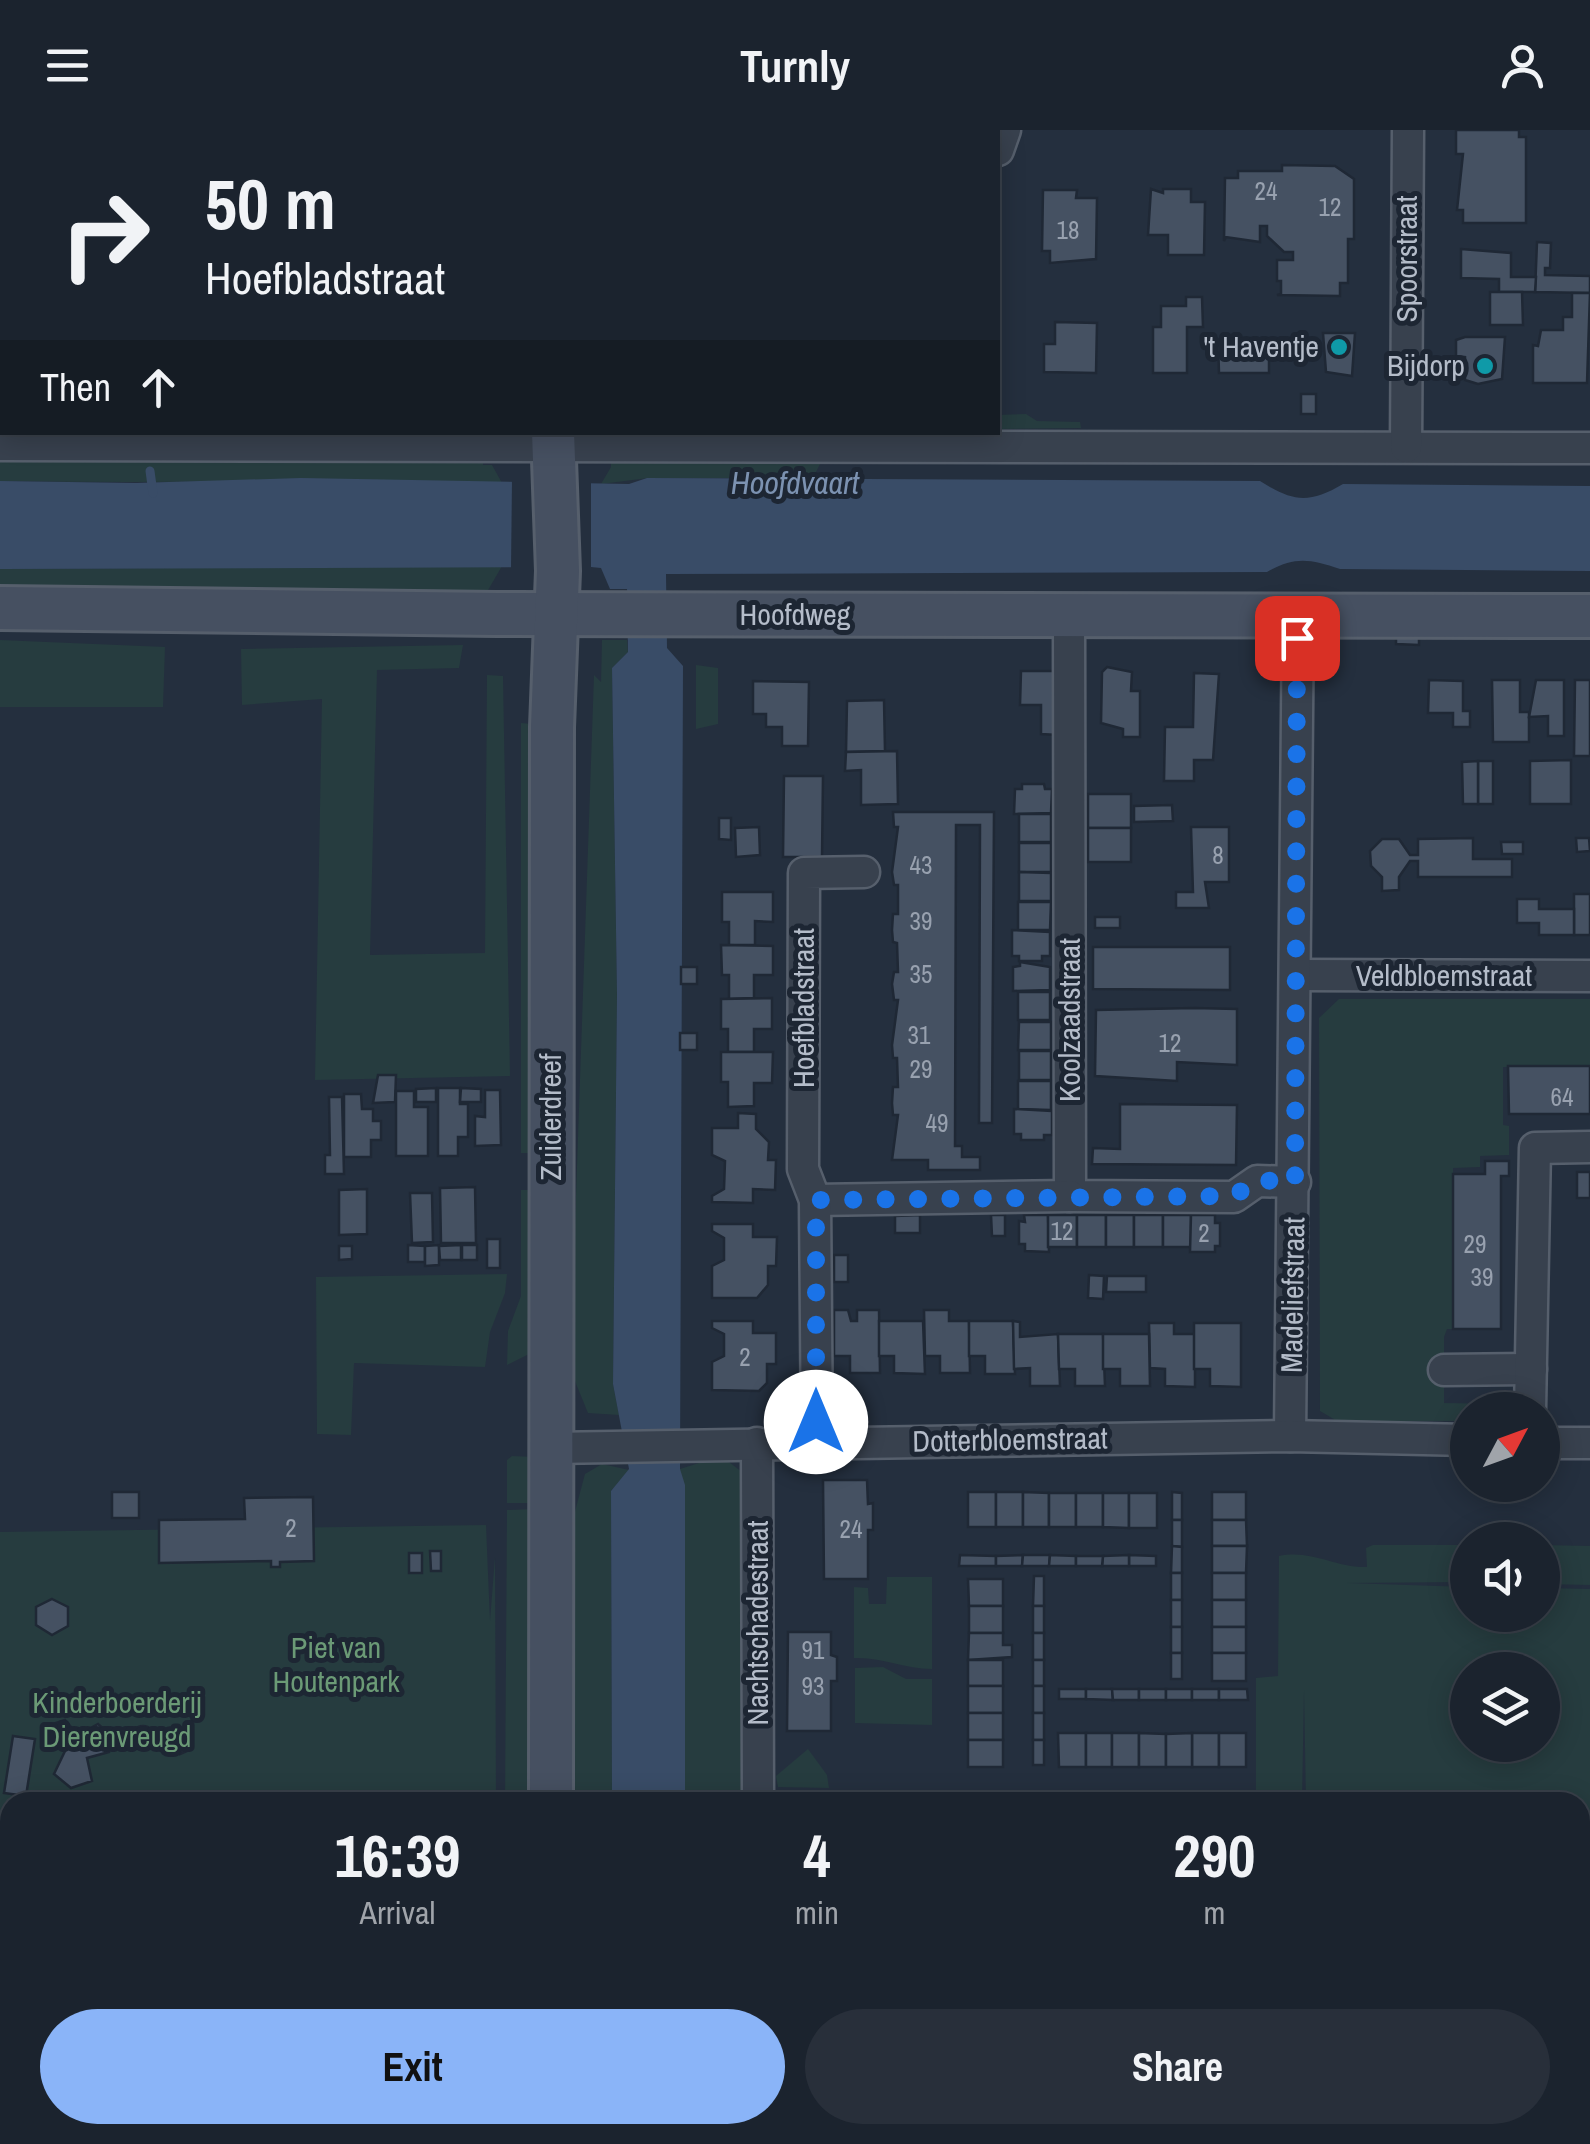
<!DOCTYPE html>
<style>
body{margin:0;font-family:"Archivo Narrow",sans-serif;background:#282f3a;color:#f1f3f6;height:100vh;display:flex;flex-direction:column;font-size:38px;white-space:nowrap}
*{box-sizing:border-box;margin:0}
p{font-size:32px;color:#a0a4aa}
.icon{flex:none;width:55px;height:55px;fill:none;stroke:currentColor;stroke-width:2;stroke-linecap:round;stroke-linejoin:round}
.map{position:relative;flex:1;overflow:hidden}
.details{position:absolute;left:0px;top:1662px;width:1590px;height:352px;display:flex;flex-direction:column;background:#1b232e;border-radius:30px 30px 0 0;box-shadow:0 5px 25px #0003,0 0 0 2px #39404a}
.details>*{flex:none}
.guide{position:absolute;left:0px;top:0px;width:1000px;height:305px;box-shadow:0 5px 25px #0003,0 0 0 2px #39404a;background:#1b232e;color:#f1f3f6;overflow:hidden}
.needle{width:65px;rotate:49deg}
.buttons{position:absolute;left:1450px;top:1262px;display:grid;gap:20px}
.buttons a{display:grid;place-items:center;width:110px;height:110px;border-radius:50%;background:#1b232e;box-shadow:0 5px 25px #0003,0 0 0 2px #39404a;font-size:50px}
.pin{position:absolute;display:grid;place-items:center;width:85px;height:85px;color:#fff;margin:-42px;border-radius:20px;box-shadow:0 5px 15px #0006}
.me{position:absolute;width:110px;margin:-55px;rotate:0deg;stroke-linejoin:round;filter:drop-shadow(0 0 8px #0008)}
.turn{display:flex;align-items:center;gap:35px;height:210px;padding:0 40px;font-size:45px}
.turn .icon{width:130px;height:130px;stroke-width:2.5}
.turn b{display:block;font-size:70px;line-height:85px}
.then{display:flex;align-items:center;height:95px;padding:0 40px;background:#0003;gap:20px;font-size:38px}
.eta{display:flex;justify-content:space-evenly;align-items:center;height:170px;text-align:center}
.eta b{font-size:60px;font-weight:700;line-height:70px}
.action{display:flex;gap:20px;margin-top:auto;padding:20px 40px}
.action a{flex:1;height:115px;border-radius:60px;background:#8ab4f8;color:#111;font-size:40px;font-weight:700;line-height:115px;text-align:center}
.action a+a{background:#282f3a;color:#f1f3f6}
header{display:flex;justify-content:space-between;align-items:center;height:130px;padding:0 40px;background:#1b232e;font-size:45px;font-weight:700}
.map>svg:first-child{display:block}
</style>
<header><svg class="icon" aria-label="menu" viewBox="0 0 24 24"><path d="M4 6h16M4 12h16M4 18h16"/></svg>Turnly<svg class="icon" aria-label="person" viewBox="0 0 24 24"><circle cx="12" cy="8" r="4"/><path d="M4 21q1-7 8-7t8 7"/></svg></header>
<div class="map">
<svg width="1590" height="2014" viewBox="0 0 1590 2014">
<rect width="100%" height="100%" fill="#242f3e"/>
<g fill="#263c3f" fill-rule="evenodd">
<path d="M1026,284L1037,291L1080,292L1081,298L998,299V285Z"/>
<path d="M0,324L483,327V335H492L502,353C335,349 168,354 0,351Z"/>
<path d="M611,327L823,328L813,348H648L601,354L611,337Z"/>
<path d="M502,436L487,462L0,461V439Z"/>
<path d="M0,510L165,517L163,577H0Z"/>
<path d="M602,510H627L628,522L612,538L617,864L613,1254L619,1285L588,1283L570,1239L594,545L601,552Z"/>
<path d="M463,515L459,538L377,540L370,825L485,823L487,545L503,546L510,946L315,950L322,569L242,575L241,519Z"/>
<path d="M696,535L718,538V594L696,599Z"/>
<path d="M521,593L532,594L537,1023H521Z"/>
<path d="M1339,869H1590V935L1503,937V995L1509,996V1025L1480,1026V1037L1453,1038V1199H1447L1444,1207V1273L1508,1274V1280H1468L1467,1291H1337L1320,1281L1319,888Z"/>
<path d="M521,1060H537V1220L507,1235L508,1201L521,1166Z"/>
<path d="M507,1144L505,1163L490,1202L485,1237L354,1233L351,1305L317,1304L316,1147Z"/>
<path d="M512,1326L536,1327L537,1373H507V1330Z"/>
<path d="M721,1326L742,1342V1672H685L680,1339Z"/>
<path d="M602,1334L629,1340L611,1361L612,1672H570L573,1389L585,1344Z"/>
<path d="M537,1379L536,1672H505L507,1380Z"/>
<path d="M486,1395L490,1491L495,1427L496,1672H10V2005H536V2014H0V1402Z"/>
<path d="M1373,1415H1467V1452L1347,1453L1467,1457L1468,1485H1542L1543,1458L1590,1459V2014H1146V2005H1580V1672H1306L1304,1560L1302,1672H1256V1548L1278,1546L1279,1426C1312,1419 1335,1438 1367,1437L1366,1418ZM1468,1540H1542V1615H1468Z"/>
<path d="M1543,1415L1590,1416V1455L1543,1454Z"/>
<path d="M887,1447H932V1539C904,1539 883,1527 854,1528V1457L868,1458L869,1474H886Z"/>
<path d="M883,1537L906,1549H932V1595L855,1593V1538Z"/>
<path d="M808,1619L827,1645L829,1658L778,1657L776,1646Z"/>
</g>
<g fill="#394c67">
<path d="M301,348L629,354L647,348L1260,351C1293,372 1309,374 1343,354L1590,356V441L1340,439C1310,429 1295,426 1267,442L666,444L667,518L683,536L680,1339L685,1355V1672H612L611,1361L629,1339L613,1254L617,864L612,538L628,522L627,459H610L601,438L591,437L0,439V351L136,353Z"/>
<path d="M135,2005H185L199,2010L219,2005H282L276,2014H137Z"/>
</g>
<path fill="#242f3e" d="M512,349H591V440H511Z"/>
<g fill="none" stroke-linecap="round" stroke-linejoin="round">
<path stroke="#394c67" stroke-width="9" d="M150,341L153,363"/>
</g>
<g fill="#455162" stroke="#1f2835" stroke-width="2.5">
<path d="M1456,0H1519V7H1526V93H1463V80H1457L1463,24H1456Z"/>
<path d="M1282,35L1335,36L1354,49V109H1348V153H1340V166L1277,165L1281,164V151H1277V130H1293V122H1284L1267,106V96H1260V112L1226,107L1224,111L1225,48H1238V41H1282Z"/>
<path d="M1151,59L1163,63V59H1191V72H1205L1204,125H1168V105H1148Z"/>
<path d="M1043,60H1077L1076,68H1097L1096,129L1050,133V121H1042Z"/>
<path d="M1537,112L1551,113L1550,138H1545V145L1590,146V163L1535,162Z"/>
<path d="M1461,119L1511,123V147H1536L1535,162H1499V149L1461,148Z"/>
<path d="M1490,162H1522L1523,195H1490Z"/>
<path d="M1572,163H1590L1587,253H1533V215L1538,216L1541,200H1563V187H1572Z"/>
<path d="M1186,167H1202L1203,197H1187V243H1153V197H1161V176H1186Z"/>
<path d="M1055,192L1097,193L1096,243L1044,242V214H1055Z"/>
<path d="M1323,203H1355L1352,246L1326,242Z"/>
<path d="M1465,207H1505L1502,249L1478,254L1465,250V227L1456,226V210Z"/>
<path d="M1218,210H1269V243H1219Z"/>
<rect x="1301" y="264" width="15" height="20"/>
<path d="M1396,507H1419V515L1396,514Z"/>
<path d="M1107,537L1132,542L1131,561H1140V607H1123V599L1101,593L1102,542Z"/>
<path d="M1021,541H1059L1058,605L1041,604V575H1020Z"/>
<path d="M1194,543L1219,544L1213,630H1194V651H1164L1165,597H1193Z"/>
<path d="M1429,550L1463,551V581H1470V597H1453V583H1428Z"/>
<path d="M1492,550H1520V582H1529V612H1493Z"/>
<path d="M1536,550H1564V606H1548V586L1529,587Z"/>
<path d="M1575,550H1590V626H1574Z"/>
<path d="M753,551L809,552L808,616H782V597H766V584H753Z"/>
<path d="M884,570L885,621L846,622L847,571Z"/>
<path d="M897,621L898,674L861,675V640L845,641L846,622Z"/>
<path d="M1571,630V674H1530V631Z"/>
<rect x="1478" y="631" width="15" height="43"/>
<path d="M1478,631V674H1463L1462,632Z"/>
<path d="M784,646H823L822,727H783Z"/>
<path d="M1022,654H1044L1045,659H1052L1051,683L1014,684L1015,659H1022Z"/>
<rect x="1088" y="664" width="43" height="34"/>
<path d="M1172,675L1173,691L1134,692V676Z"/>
<path d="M893,682H994L992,993H979L980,695H956L955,1016H962V1027H980V1040H928V1030H892L898,985H893L892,973L893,957H898L897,928H893L892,915L898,870H894L892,854L894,842H898L897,813L893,812L892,800L893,784H898V755H894L892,742L898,697H894Z"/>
<rect x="1019" y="684" width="32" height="28"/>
<path d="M719,688H731V710L719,709Z"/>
<path d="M759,697L760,725L736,727L735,698Z"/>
<path d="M1191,697H1229V752H1205L1209,778H1176V762H1193Z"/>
<rect x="1088" y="698" width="43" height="34"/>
<path d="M1473,708V729H1512V747H1418V731H1410L1399,747V760L1382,761V747L1371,736L1370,721L1382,709H1399L1410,725H1418V709Z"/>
<path d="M1576,708H1589L1590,721L1577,722Z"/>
<path d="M1501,712H1523V724H1502Z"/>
<rect x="1019" y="713" width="32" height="29"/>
<path d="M1019,742L1051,743V771H1019Z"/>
<path d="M722,762H773V792L755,791V815H729V792H722Z"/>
<rect x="1574" y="764" width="16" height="41"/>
<path d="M1517,769H1539V779H1574V805H1539V793H1517Z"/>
<path d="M1018,772H1051L1050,800H1018Z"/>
<rect x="1095" y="787" width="25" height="11"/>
<path d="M1012,800L1050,802V826H1042V831H1019V826H1012Z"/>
<path d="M721,815L773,816V845H754V868L729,869V845H722Z"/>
<path d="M1093,817H1230V860L1093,859Z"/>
<path d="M1020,832L1050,837V860L1013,861V837L1020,836Z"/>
<rect x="681" y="837" width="16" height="17"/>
<rect x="1018" y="862" width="32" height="28"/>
<path d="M772,868V899H754V922H728V899H721V869Z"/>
<path d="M1194,878L1237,879V935L1177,932V951L1095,946L1096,880Z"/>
<path d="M1019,892H1051V920H1018Z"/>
<rect x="680" y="903" width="17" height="17"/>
<rect x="1019" y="921" width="32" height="29"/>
<path d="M721,922H773L772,953H754V976L728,977V952H721Z"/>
<path d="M1508,936H1590V984H1509Z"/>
<path d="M378,945H396L395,972L373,973Z"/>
<path d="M1018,951H1051V980L1018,979Z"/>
<path d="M436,958V972H416V959Z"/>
<path d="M438,958H460V974H468V1007H458V1026H438Z"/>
<path d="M461,958L481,959V972H460Z"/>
<path d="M485,960H500L501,1015L475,1016V986L485,987Z"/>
<path d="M396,961H414V977H428V1026H396Z"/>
<path d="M344,964H361L362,979H373V991H381V1010H371V1027H344Z"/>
<path d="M329,967H342L344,1044H325V1025H330Z"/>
<path d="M1120,974L1237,975L1236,1035L1092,1034L1093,1018L1120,1019Z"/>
<path d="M1014,979L1052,981V1005H1044V1010H1021V1004H1014Z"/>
<path d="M738,983L756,984V999L769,1012L768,1030H776L775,1060L753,1059V1073L712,1072V1066L724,1059L725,1031L712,1025V998H738Z"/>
<path d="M1485,1031H1509V1046H1501V1199H1453V1044H1485Z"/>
<rect x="1577" y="1042" width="13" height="26"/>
<path d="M475,1057L476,1113H441L440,1058Z"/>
<path d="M367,1059V1104L339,1105V1060Z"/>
<path d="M410,1063H432L433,1112L412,1113Z"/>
<path d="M920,1085V1103H895V1086Z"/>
<path d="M991,1085H1005V1106H992Z"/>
<path d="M1024,1085H1048L1049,1122L1025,1121V1114H1019V1091L1025,1092Z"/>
<rect x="1048" y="1085" width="29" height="32"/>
<rect x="1077" y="1085" width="29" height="32"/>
<rect x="1106" y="1085" width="28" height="32"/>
<rect x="1134" y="1085" width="29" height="32"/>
<rect x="1163" y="1085" width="28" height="32"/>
<path d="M1191,1085H1215V1093H1220V1116H1215V1122H1190Z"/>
<path d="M712,1094H753V1107H777L776,1136H768V1155L757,1168H712V1136L724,1130V1108L712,1101Z"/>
<rect x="487" y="1109" width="13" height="29"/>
<path d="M408,1115L425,1116V1132H408Z"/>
<path d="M439,1115V1135L425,1136V1116Z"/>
<path d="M461,1115V1130H440L439,1116Z"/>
<rect x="462" y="1115" width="15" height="15"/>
<path d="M339,1116H352V1129L339,1130Z"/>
<rect x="834" y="1125" width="14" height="27"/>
<path d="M1089,1145L1104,1146L1103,1169L1088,1168Z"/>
<path d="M1107,1146H1146V1162H1106Z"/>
<path d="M834,1180H848L851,1191H857V1180H879L880,1243H850V1226H834Z"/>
<path d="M924,1180H949V1191H969L970,1243H940V1226H925Z"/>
<path d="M712,1191H753V1203H776V1234H767V1253L759,1261L712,1260V1232L724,1226V1204L712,1198Z"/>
<path d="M879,1191H923L925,1244L894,1243V1226H879Z"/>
<path d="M969,1191H1013L1015,1244H985V1226H969Z"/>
<path d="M1013,1191L1020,1192V1207L1058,1204L1060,1256H1030V1238L1014,1239Z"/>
<path d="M1149,1193H1174V1204H1195V1257L1165,1256V1239L1150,1238Z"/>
<path d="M1194,1193H1241V1257L1210,1256V1239H1194Z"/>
<path d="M1058,1204H1103L1105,1256H1075V1239H1059Z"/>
<path d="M1103,1204H1149L1150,1256H1120V1239H1103Z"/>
<path d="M823,1350H867L868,1374L873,1373V1400H868V1449H824Z"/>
<rect x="112" y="1362" width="27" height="26"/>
<rect x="968" y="1362" width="28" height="35"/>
<rect x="996" y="1362" width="27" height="35"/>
<path d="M1023,1362L1049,1363V1397H1023Z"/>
<path d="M1172,1362L1182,1363V1390H1172Z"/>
<rect x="1212" y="1362" width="34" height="28"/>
<rect x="1049" y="1363" width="27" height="34"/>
<rect x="1076" y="1363" width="27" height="34"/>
<path d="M1103,1363H1129V1398L1103,1397Z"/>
<rect x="1129" y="1363" width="28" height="35"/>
<path d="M313,1367L314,1431L280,1432V1437H271V1431L159,1433V1390L245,1389L244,1368Z"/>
<path d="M1172,1390H1182V1417L1172,1416Z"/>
<path d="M1212,1390H1246L1247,1416H1212Z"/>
<path d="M1172,1416L1182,1417V1443H1171Z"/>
<path d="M1212,1416H1247L1246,1443H1212Z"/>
<path d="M430,1421H441V1441H431Z"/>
<rect x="409" y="1423" width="13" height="20"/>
<path d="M960,1425L996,1426V1436H959Z"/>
<path d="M1023,1425L1022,1436H996V1426Z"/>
<path d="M1023,1425H1050L1049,1436H1022Z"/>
<path d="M1050,1425L1076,1426V1436H1049Z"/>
<path d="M1129,1425L1156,1426V1436H1129Z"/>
<path d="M1129,1425V1436H1102L1103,1426Z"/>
<path d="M1076,1426H1103L1102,1436H1076Z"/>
<rect x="1171" y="1443" width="11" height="27"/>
<rect x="1212" y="1443" width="34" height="27"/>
<path d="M1034,1446H1044V1476H1033Z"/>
<path d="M968,1449H1003V1476H969Z"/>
<path d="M52,1469L68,1477V1496L52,1505L36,1495V1477Z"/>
<rect x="1171" y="1470" width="11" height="27"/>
<rect x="1212" y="1470" width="34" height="27"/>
<rect x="969" y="1476" width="34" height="27"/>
<rect x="1033" y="1476" width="11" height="27"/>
<rect x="1171" y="1497" width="11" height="26"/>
<rect x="1212" y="1497" width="34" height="26"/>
<path d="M788,1502H831V1525L837,1527V1551H831V1601H787Z"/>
<path d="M969,1503H1003V1515H1012V1527L968,1530Z"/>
<rect x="1033" y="1503" width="11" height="27"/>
<rect x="1171" y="1523" width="11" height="26"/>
<rect x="1212" y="1523" width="34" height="28"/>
<rect x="968" y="1530" width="35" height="26"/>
<rect x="1033" y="1530" width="11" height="26"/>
<rect x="968" y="1556" width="35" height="27"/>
<rect x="1033" y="1556" width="11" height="27"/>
<rect x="1059" y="1559" width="27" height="10"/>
<path d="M1086,1559H1112L1113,1570L1086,1569Z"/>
<path d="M1112,1559H1139V1570H1113Z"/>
<rect x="1139" y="1559" width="27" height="11"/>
<rect x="1166" y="1559" width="26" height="11"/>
<rect x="1192" y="1559" width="27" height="11"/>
<path d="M1219,1559H1247L1248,1570H1219Z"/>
<rect x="968" y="1583" width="35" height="27"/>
<rect x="1033" y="1583" width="11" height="27"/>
<path d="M65,1590L78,1605L98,1594L111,1605L109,1622L87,1628L92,1651L71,1658L54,1644L65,1621L48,1612L50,1595Z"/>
<circle cx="143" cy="1608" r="12"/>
<path d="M182,1603L189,1620L180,1624L173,1607Z"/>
<path d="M1058,1603H1086V1637H1059Z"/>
<rect x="1086" y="1603" width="26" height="34"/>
<rect x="1112" y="1603" width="27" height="34"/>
<path d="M1139,1603L1166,1604V1637H1139Z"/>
<rect x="1192" y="1603" width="27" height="34"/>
<path d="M1192,1603V1637H1166V1604Z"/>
<rect x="1219" y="1603" width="27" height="34"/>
<path d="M13,1606L35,1609L26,1666L4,1663Z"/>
<rect x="968" y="1610" width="35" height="27"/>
<rect x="1033" y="1610" width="11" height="25"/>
</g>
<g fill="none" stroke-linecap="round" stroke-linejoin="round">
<defs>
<g id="street">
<path d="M140,0V2"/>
<path d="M450,2V0"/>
<path d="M998,20L1005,0"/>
<path d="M0,315L1590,318"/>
<path d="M1406,317L1408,0"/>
<path d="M1069,484L1070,1066L1234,1067L1257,1051L1295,1052"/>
<path d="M1298,845L1590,846"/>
<path d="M815,1070L1070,1066"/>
<path d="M1444,1240L1531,1239"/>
<path d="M1530,1280L1535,1018L1590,1017"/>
<path d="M1290,1306L1298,483"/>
<path d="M757,1313L758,1672"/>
<path d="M817,1313L815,1070L803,1039L804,743L864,742"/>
<path d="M1542,1313H1590"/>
<path d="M552,1318L1290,1306L1468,1310"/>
<path d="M759,2005L760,2014"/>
</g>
<g id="secondary">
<path d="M554,2V0"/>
<path d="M0,478L496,484L1590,486"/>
<path d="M551,1672L552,597L558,441L553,302"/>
<path d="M551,2014V2005"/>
</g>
</defs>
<use href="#street" stroke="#565f6c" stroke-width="35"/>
<use href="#secondary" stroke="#565f6c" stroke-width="48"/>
<use href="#street" stroke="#38414e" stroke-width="30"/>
<use href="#secondary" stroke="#465061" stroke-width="42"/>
</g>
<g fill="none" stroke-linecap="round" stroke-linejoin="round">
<path stroke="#1a73e8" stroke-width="18" stroke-dasharray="0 32.4" d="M816,1292V1070L1234,1066L1257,1050L1295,1052L1297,508"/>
</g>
<g fill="#0f9aa8" stroke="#1d2633" stroke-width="4">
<circle cx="1339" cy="217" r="10"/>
<circle cx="1485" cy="236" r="10"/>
</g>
<g text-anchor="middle" stroke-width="10" stroke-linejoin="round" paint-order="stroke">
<g font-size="25" fill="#98a1af">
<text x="1266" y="70">24</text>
<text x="1330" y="86">12</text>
<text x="1068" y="109">18</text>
<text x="1218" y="734">8</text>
<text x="921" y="744">43</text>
<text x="921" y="800">39</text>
<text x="921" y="853">35</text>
<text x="919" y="914">31</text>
<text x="1170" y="922">12</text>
<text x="921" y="948">29</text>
<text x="1562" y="976">64</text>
<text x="937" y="1002">49</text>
<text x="1062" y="1110">12</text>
<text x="1204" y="1112">2</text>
<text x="1475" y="1123">29</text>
<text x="1482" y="1156">39</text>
<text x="745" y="1236">2</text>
<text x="291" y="1407">2</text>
<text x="851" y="1408">24</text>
<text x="813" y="1529">91</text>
<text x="813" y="1565">93</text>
</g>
<g font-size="30" fill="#b4bcc9" stroke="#1d2633">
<text transform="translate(1407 129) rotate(-90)" y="10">Spoorstraat</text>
<text x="795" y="495">Hoofdweg</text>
<text x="1444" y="856">Veldbloemstraat</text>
<text transform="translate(804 878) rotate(-90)" y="10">Hoefbladstraat</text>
<text transform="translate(1070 890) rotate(-90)" y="10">Koolzaadstraat</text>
<text transform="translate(551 987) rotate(-90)" y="10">Zuiderdreef</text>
<text transform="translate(1293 1165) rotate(-89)" y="10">Madeliefstraat</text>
<text transform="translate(1010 1310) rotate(-1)" y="10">Dotterbloemstraat</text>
<text transform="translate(758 1493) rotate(-90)" y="10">Nachtschadestraat</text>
</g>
<g font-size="30" fill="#b4bcc9" stroke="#1d2633" text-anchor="end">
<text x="1319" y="227">'t Haventje</text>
<text x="1465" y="246">Bijdorp</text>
</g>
<g font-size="30" fill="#6b9a76" stroke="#1d2633">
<text x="336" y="1528">Piet van<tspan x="336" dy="34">Houtenpark</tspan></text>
<text x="117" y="1583">Kinderboerderij<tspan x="117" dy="34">Dierenvreugd</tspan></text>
</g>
<g font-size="32" font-style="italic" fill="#7c92b1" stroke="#1d2633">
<text x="795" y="364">Hoofdvaart</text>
</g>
</g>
</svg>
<div class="buttons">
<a><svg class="needle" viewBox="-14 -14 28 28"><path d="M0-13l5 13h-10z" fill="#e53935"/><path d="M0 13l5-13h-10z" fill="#a0a4aa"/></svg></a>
<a><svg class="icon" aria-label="sound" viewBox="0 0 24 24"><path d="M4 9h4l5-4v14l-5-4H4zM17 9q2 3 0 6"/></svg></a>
<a><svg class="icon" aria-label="layers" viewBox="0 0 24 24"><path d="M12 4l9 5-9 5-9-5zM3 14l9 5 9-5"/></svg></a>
</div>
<div class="pin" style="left:1297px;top:508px;background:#d93025"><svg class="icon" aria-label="arrive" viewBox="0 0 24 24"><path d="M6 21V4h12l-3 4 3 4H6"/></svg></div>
<svg class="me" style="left:816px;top:1292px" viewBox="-20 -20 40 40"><circle r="19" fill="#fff"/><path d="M0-13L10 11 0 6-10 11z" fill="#1a73e8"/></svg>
<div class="guide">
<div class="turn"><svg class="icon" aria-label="right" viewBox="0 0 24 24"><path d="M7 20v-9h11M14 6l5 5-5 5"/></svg><div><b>50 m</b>Hoefbladstraat</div></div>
<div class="then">Then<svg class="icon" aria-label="ahead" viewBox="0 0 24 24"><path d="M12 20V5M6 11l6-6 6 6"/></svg></div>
</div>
<section class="details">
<div class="eta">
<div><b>16:39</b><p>Arrival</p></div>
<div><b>4</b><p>min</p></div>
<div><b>290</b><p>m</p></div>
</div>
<div class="action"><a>Exit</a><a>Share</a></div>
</section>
</div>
